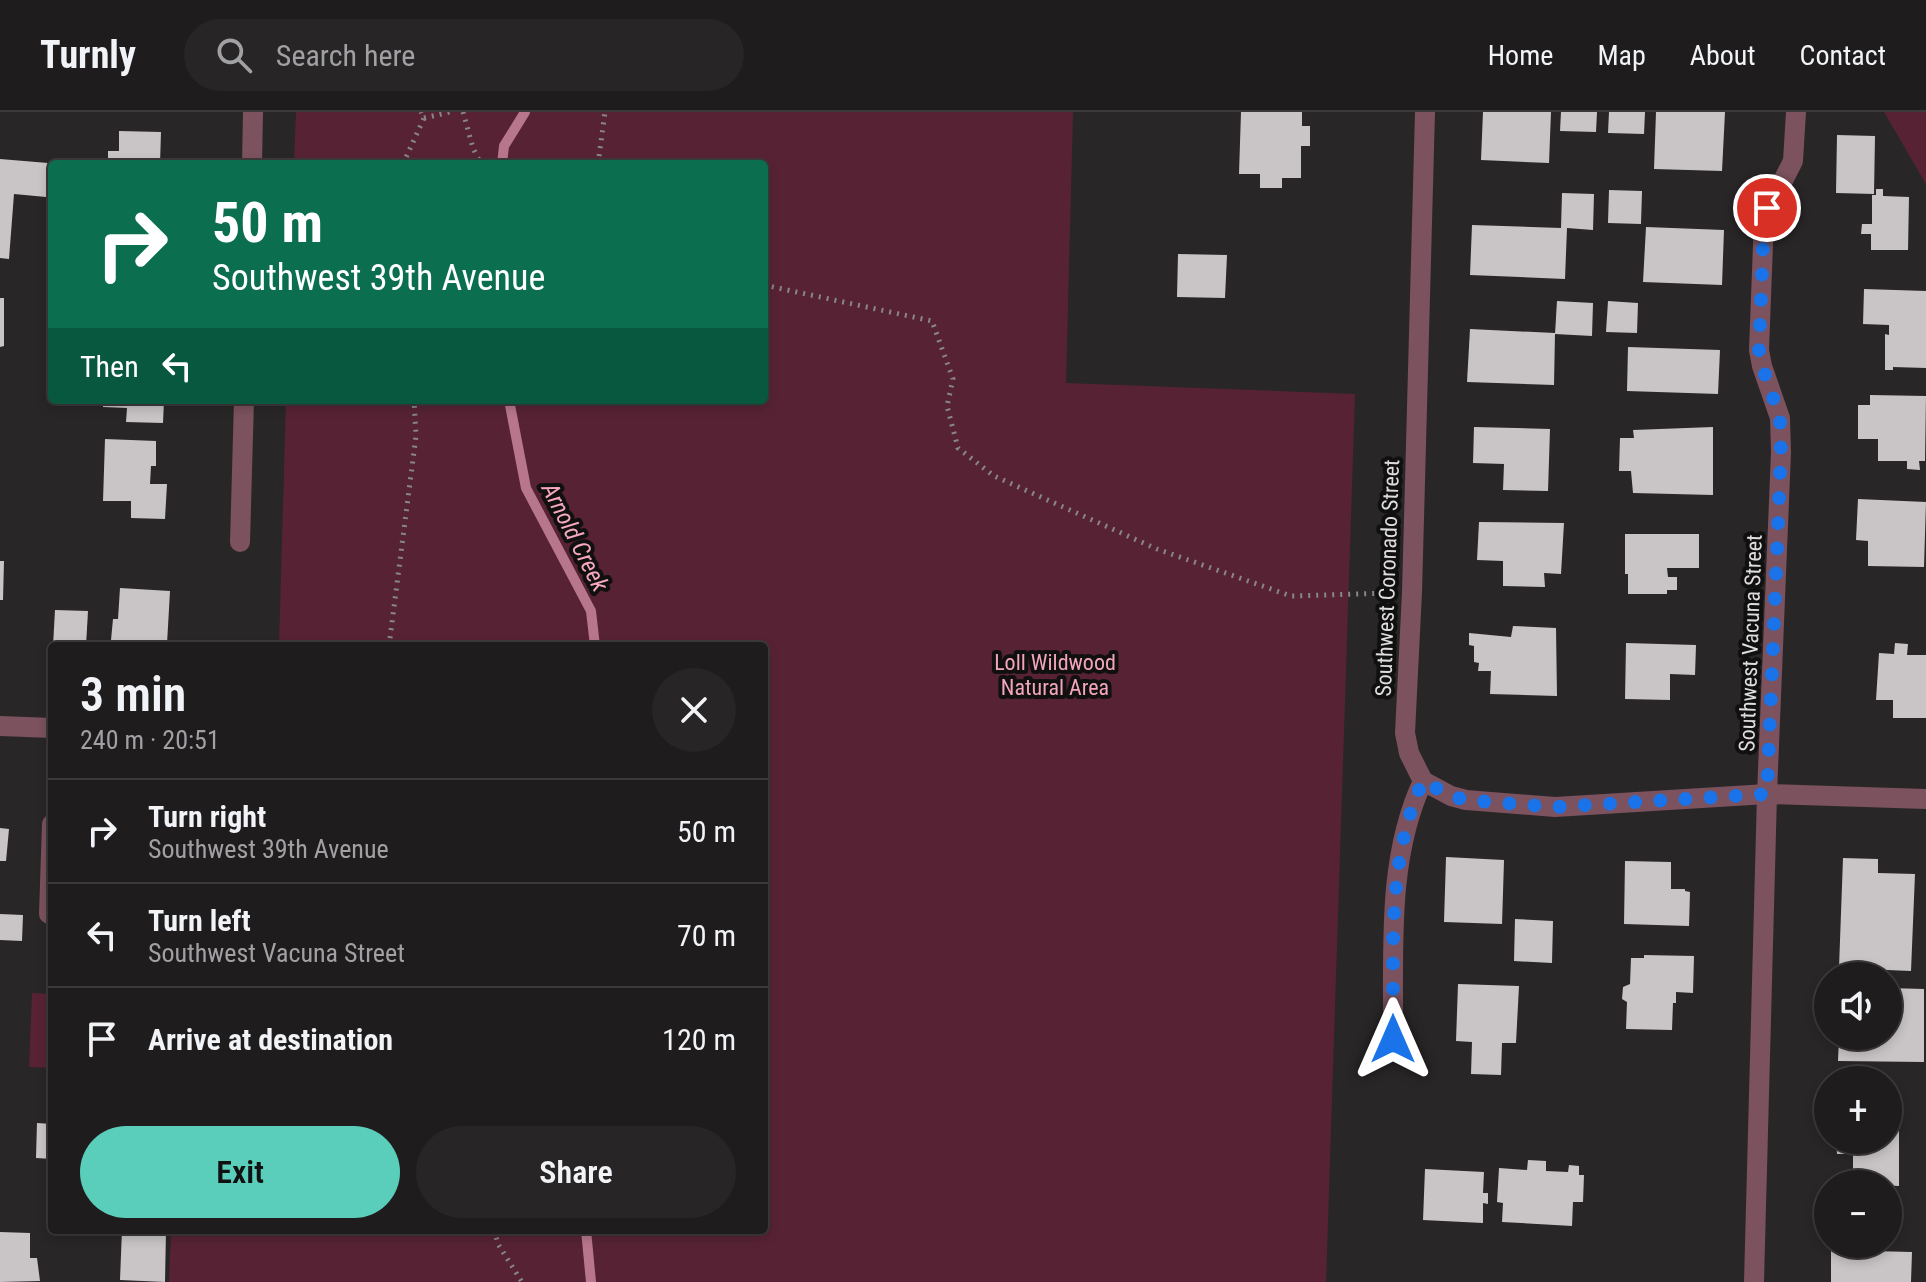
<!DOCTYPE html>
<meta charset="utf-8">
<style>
body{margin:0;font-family:"Roboto Condensed",sans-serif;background:#272526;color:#f1f3f6;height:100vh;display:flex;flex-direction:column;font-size:30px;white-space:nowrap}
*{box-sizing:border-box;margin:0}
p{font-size:26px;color:#a1a1a4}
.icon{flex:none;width:44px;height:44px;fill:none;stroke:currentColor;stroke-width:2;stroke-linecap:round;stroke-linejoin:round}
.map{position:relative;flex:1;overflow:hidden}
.side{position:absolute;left:48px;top:530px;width:720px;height:592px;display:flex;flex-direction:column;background:#1f1c1d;border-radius:8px;box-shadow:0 4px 12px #0003,0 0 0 2px #3c3a3b}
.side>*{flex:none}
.banner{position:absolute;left:48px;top:48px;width:720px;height:244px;border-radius:8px;box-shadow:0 4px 12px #0003,0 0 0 2px #3c3a3b;background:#0b6e4f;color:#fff;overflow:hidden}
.tools{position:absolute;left:1814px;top:850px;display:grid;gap:16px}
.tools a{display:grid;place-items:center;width:88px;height:88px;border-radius:50%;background:#1f1c1d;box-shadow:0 4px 12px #0003,0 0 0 2px #3c3a3b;font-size:40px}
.pin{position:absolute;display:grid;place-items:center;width:68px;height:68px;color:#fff;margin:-34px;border:4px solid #fff;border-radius:50%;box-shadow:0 2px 8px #0007}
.me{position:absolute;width:88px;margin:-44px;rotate:0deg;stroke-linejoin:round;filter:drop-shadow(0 0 6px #0008)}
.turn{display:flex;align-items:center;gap:28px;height:168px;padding:0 32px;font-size:36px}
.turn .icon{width:104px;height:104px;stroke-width:2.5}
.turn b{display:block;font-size:56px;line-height:68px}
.then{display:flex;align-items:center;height:76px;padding:0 32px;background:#0003;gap:16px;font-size:30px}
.round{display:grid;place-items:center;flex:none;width:84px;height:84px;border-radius:42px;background:#272526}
.overview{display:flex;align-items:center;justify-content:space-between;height:136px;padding:0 32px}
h1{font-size:48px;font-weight:600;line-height:60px}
.primary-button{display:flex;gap:16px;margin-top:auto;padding:16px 32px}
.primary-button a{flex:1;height:92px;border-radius:48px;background:#5bcebb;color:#111;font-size:32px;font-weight:600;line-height:92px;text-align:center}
.primary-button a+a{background:#272526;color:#f1f3f6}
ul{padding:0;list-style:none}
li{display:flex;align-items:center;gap:24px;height:104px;padding:0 32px;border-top:2px solid #3c3a3b}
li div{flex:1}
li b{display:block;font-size:30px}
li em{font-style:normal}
header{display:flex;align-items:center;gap:48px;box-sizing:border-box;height:112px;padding:0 40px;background:#1f1c1d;border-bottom:2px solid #3c3a3b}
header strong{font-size:38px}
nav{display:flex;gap:44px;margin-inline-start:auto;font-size:28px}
.search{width:560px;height:72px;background:#272526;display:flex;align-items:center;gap:20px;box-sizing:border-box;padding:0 28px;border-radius:44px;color:#a1a1a4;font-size:30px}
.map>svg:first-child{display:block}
</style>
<header>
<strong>Turnly</strong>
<div class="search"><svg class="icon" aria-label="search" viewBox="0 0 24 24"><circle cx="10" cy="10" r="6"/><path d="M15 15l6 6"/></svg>Search here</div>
<nav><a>Home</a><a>Map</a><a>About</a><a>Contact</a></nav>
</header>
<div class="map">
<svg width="1926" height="1170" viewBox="0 0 1926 1170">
<rect width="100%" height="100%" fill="#292627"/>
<g fill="#572334">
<path d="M296,0H1073L1066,271L1355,282L1326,1170H169L171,1118H764V534H279L286,288H764V52H294Z"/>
<path d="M1884,0H1926V72Z"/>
<path d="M32,881L52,882V956L29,955Z"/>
</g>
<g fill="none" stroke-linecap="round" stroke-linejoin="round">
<g stroke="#b8768c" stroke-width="10">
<path d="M502,52L504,34L525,0"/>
<path d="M509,288L526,376L591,499L595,534"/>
<path d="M586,1118L591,1170"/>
</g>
</g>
<g fill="#c9c5c6">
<path d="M1241,0H1302V14H1310V34H1301V66H1282V76H1260V62H1239Z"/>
<path d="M1483,0H1551L1549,51L1481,48Z"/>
<path d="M1561,0H1597L1596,20L1560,19Z"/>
<path d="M1609,0H1645L1644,22L1608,21Z"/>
<path d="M1656,0H1725L1722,59L1654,57Z"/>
<path d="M119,19L161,20L160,52H108V39H119Z"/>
<path d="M1837,23L1875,24L1874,82L1836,81Z"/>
<path d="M0,47L48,51L46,85L14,82L9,147L0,146Z"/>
<path d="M1876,77H1883V84L1909,85L1908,138H1871V122H1861L1862,112H1872V83H1876Z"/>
<path d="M1609,78L1642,79L1641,112L1608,111Z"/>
<path d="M1562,81L1594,82L1593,118L1567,116L1565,167L1470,163L1472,113L1561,116Z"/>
<path d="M1646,115L1724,118L1722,173L1643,170Z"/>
<path d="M1178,142L1227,143L1225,186L1177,185Z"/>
<path d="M1864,177L1926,179V256L1893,255V258H1885V222L1889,223V213L1863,212Z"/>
<path d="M0,186H4V234L0,235Z"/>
<path d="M1557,189L1593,191L1592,224L1555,222Z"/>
<path d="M1608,189L1638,191L1637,221L1606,220Z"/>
<path d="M1470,217L1555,221L1554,273L1467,270Z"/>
<path d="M1628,235L1720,238L1718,282L1627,279Z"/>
<path d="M1870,283L1926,284L1925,349H1919L1920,358L1907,357V349H1878V327H1858V293H1870Z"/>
<path d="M103,288H164L163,311L126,310L127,296L103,295Z"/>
<path d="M1474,315L1550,317L1548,379L1503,378L1504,352L1473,351Z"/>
<path d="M1713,315V383L1633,381L1631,359H1619L1620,326H1634L1633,318Z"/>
<path d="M105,327L156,329V354H151L150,372H167L165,407L131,406V389H103Z"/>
<path d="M1858,387L1926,390L1924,455L1868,454V429L1856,428Z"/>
<path d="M1479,410L1564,411L1561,462L1544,461L1545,475L1503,474V449L1477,448Z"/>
<path d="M1625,422H1699V456H1667L1668,465H1677V478H1667V482H1628V462H1625Z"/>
<path d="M0,449H4L3,488H0Z"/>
<path d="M120,476L170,479L167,532L111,528L113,507H118Z"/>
<path d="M55,498L88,499L86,534H53Z"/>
<path d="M1513,514L1556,516L1557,584L1490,582L1491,559H1478L1479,551L1474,550V534L1469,533V521L1511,525Z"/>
<path d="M1626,531L1696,533L1695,563L1670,562V588L1625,587Z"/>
<path d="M1895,531L1908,532L1907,543H1926V606H1893V588H1876L1879,541L1894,542Z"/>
<path d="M0,716L9,717L6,749H0Z"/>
<path d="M1446,745L1504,748L1502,812L1444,810Z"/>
<path d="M1843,746L1878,747V761L1915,762L1911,859L1839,856Z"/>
<path d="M1625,749L1671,750V777H1685V779L1690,780L1689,814L1624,812Z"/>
<path d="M0,802L23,803L22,829L0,828Z"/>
<path d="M1515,807L1553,809L1552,851L1514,849Z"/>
<path d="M1644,843L1694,844L1693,881L1676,880V891H1673L1672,918L1626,917L1627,890L1622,887L1623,875L1630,872L1631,846H1644Z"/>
<path d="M1458,872L1519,874L1516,931H1502L1501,963L1471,962L1472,930L1456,929Z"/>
<path d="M1888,876L1924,877V950L1838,949L1839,924H1888Z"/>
<path d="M1888,1007H1899V1074L1853,1072V1042H1837L1836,1028H1888Z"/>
<path d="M37,1011L52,1012V1047L36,1046Z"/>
<path d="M1528,1048L1546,1049V1059L1568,1060L1569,1053L1579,1054V1063H1584L1583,1090H1573L1572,1114L1502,1110L1503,1091L1497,1090L1499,1056L1527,1058Z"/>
<path d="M1425,1057L1484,1060L1483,1081H1488V1092L1483,1091V1111L1423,1108Z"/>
<path d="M122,1118H166L165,1170L120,1168Z"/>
<path d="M0,1120L30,1121V1146H37L40,1169L0,1170Z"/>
<path d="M1831,1132H1872V1139L1912,1140L1911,1170H1831Z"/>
</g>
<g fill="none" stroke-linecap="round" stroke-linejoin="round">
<g stroke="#898687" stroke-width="5" stroke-dasharray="2 6" stroke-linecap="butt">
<path d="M463,0L473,36L481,52"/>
<path d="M424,6L450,0"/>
<path d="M403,52L424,6L421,0"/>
<path d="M598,52L605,0"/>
<path d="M764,173L932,209L953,267L947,294L958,336L994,364L1157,437L1291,484L1387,481"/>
<path d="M389,534L416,324L414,288"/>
<path d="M494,1118L498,1132L522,1170"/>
</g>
<g stroke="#7b525d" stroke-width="20">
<path d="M252,52L253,0"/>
<path d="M240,430L244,288"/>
<path d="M0,614L52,616"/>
<path d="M1423,669L1409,641L1405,621L1412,480L1425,0"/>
<path d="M1423,669L1451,684L1466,688L1555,695L1767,682L1926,687"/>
<path d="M49,802L52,712"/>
<path d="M1393,927C1394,842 1386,747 1423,669"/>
<path d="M1754,1170L1767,682L1781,340L1780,306L1762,254L1759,238L1764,106L1793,49L1796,0"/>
</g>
</g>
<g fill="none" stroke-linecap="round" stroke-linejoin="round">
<path stroke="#1a73e8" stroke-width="14" stroke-dasharray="0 25.2" d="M1393,927C1394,842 1386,747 1423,669L1451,684L1466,688L1555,695L1767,682L1781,340L1780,306L1762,254L1759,238L1764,106L1767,96"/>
</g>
<g text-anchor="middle" stroke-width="8" stroke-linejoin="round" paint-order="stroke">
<g font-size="22" fill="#dedcdd" stroke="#111010">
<text transform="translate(1387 466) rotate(-88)" y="8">Southwest Coronado Street</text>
<text transform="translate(1750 531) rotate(-88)" y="8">Southwest Vacuna Street</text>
</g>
<g font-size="22" fill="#f2a5bb" stroke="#111010">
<text x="1055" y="558">Loll Wildwood<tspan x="1055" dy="25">Natural Area</tspan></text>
</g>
<g font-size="24" font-style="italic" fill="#f6a9be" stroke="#111010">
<text transform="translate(575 425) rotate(63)" y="8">Arnold Creek</text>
</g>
</g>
</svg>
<div class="tools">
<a><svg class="icon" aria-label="sound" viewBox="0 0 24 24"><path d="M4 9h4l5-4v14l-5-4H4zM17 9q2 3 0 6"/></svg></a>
<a>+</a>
<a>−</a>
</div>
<div class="pin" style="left:1767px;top:96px;background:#d93025"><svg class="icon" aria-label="arrive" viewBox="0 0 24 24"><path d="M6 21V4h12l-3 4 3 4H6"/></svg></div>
<svg class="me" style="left:1393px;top:927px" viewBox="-20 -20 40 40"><path d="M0-17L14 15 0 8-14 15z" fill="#1a73e8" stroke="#fff" stroke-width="4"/></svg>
<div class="banner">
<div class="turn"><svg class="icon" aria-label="right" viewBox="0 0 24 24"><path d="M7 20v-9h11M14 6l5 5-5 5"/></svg><div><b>50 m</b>Southwest 39th Avenue</div></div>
<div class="then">Then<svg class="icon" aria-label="left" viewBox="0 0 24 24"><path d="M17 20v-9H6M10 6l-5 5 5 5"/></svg></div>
</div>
<section class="side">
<div class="overview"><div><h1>3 min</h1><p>240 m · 20:51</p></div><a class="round"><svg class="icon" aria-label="close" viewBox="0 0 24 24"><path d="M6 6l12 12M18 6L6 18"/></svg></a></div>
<ul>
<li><svg class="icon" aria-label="right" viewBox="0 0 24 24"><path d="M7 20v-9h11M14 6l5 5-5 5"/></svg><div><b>Turn right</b><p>Southwest 39th Avenue</p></div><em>50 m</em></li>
<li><svg class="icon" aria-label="left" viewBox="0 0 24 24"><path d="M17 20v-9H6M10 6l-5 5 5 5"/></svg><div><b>Turn left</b><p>Southwest Vacuna Street</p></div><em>70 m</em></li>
<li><svg class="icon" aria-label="arrive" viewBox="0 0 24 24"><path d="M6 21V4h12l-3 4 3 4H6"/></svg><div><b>Arrive at destination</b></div><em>120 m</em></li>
</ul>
<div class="primary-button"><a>Exit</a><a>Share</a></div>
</section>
</div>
